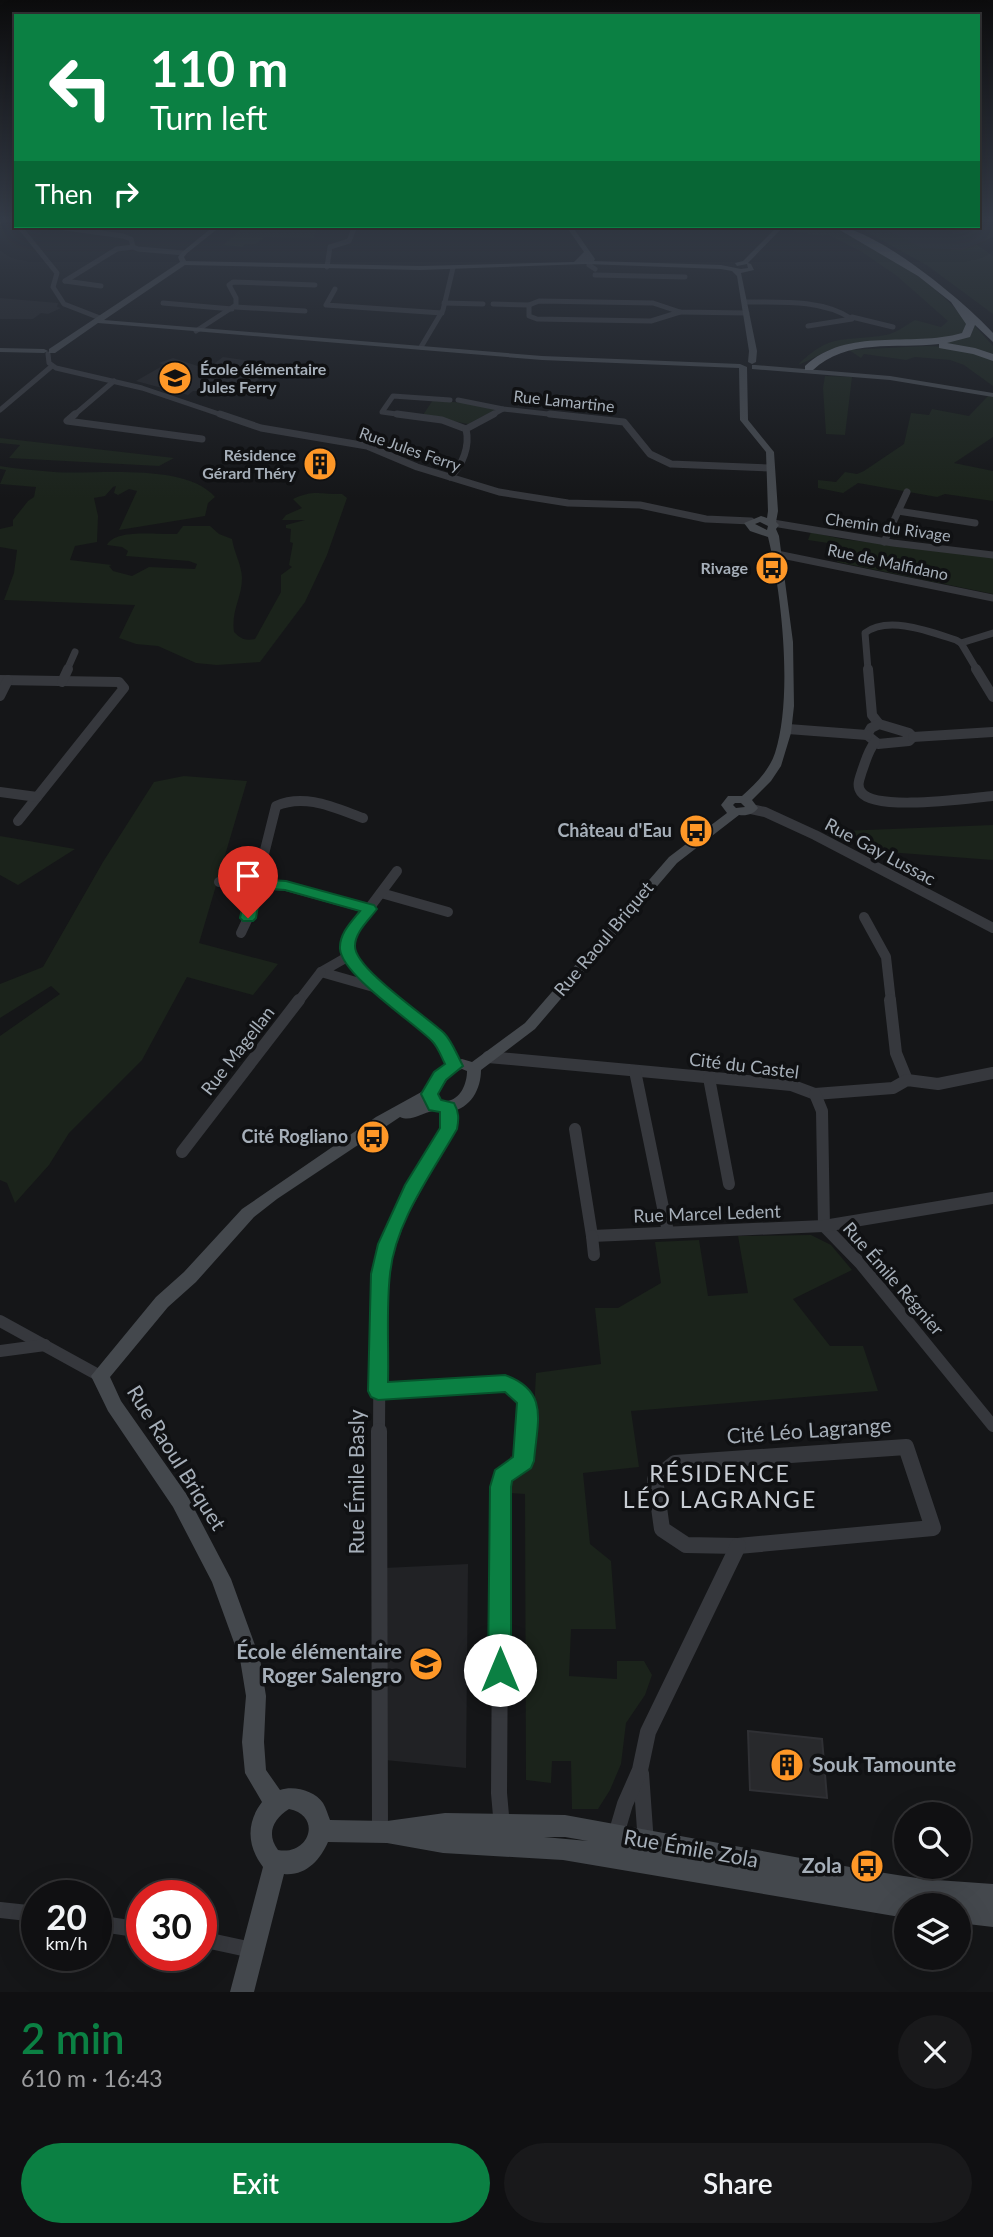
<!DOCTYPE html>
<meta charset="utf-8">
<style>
body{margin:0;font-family:Lato,sans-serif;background:#19191b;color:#f1f3f6;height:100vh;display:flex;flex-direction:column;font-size:26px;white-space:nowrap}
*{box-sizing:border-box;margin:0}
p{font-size:23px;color:#9c9d9f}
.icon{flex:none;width:38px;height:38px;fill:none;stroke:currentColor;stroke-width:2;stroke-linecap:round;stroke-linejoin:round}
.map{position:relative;height:1992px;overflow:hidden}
.drawer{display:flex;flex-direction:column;background:#101012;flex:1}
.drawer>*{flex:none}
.guide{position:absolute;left:14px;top:14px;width:966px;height:214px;border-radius:0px;box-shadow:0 7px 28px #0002,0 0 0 2px #303032;background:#0b8043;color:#fff;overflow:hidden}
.buttons{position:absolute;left:894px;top:1802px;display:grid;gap:14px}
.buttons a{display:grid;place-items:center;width:77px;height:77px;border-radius:50%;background:#101012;box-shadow:0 7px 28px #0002,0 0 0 2px #303032;font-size:35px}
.speed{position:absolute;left:21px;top:1880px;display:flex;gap:14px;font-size:35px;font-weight:700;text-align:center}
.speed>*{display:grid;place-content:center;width:91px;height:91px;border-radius:50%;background:#101012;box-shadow:0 7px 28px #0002,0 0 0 2px #303032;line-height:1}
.speed small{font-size:18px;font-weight:400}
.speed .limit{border:10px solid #d22;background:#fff;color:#111}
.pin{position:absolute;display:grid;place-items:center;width:60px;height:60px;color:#fff;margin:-72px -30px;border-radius:50% 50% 50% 0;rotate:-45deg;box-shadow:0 0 7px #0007}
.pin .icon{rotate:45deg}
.me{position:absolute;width:77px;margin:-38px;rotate:0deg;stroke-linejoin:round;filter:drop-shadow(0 0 5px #0008)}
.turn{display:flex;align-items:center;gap:24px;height:147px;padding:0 21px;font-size:32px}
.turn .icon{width:91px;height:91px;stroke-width:2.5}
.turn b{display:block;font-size:49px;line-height:60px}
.then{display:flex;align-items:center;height:66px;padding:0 21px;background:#0003;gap:14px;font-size:26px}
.round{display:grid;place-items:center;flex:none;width:74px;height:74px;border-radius:37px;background:#19191b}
.overview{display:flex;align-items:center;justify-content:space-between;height:119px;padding:0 21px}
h1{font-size:42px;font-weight:600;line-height:52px;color:#0b8043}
.action{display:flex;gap:14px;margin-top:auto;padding:14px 21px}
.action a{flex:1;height:80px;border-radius:42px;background:#0b8043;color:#fff;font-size:28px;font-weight:600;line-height:80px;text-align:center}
.action a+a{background:#19191b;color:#f1f3f6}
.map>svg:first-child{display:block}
</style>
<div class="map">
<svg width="993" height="1992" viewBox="0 0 993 1992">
<rect width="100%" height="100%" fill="#151618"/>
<g fill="#212225">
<path d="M978,219H993V237L941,260L879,226H978Z"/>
<path d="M0,298L58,303L57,307L61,308L48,314L41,313L33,319H0Z"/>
<path d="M223,357L279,365L255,382L244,380L238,385L220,382L204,391H193L188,395L136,381L164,365L159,363L173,358L207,369Z"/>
<path d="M468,1564L466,1768L385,1760L384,1568Z"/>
</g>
<g fill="#1b231b">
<path d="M235,226H318L313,238L265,237L256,244H245L242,247L223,245L239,231L231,230Z"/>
<path d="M787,226C801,226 818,223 831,226C862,233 959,299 969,328C948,351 874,340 843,346C826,349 814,359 798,365C831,332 844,342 886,335C896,333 906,325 915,320L941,327L948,321L897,276L862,252L829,235L821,236L782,229Z"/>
<path d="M856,226H879L922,248L963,250L976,244L993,256V314L928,266Z"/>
<path d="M974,325L993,346V357L937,343L972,332Z"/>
<path d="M926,346L952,347L988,358L993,361V386L964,365L950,360L915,357L906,360L864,354L861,358L849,350Z"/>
<path d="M825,376L852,377L845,435L826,434L823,388Z"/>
<path d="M988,396L993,397V437L954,463L993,471V501L945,494L937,497L858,483L843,493L818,488V480L836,482L845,472L857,474L864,471L904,444L911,413L929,415L932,409L969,416Z"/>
<path d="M433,400L474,404L495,410L468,424L423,415Z"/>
<path d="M0,438L174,458L159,466L9,458L20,445L0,443Z"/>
<path d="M0,466C17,469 36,470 54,472C95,475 185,462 215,497L208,503L205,516L119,530L137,491L129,489L118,495L114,493L116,486L113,487L105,496L94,498L98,516L97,542L75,546L70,560L112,565L109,566L113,571L132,576L149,567L195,569L197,564L189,561L126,556L128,551L122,547L107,545C115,528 160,535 177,534L183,526H210L219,534L232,539C234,552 242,566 242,578C242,598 231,610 234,632C241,639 245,641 255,639L281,592V575L292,567L289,565L293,543L290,542L291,529L286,528V525L305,520H282L286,515L302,508L293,499C315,489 320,495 342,494L347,498L327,555L305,602L260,662L217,665L196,663L158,646L136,644L119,638L135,605L4,600L14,573L17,550L0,547V529L13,526V520L28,501L34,497L36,487L0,484L6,470L0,469Z"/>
<path d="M811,532L842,539L993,557V594L837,562L844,550L841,545L808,540Z"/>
<path d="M184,776L247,781L199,943L278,964L253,995L187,977L142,1060L69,1133L49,1165L15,1203L7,1183L0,1180V1036L60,994L51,986L0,1018V984L43,967L103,862L154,782Z"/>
<path d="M993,825V860L874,851L841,831Z"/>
<path d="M0,836L75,849L18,885L0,875Z"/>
<path d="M811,1235L831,1245L852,1270L793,1299L830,1346H863L878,1391L631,1411L639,1467L583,1473L590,1544L611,1561L616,1629H571L569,1676L617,1679V1661H644L652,1675L645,1695L626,1723L621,1764L610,1790L598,1809H572L571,1761H552L551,1783L526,1780L525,1494L509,1493L510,1456L532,1451L536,1373L601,1364L595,1308H618L661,1283L655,1242L699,1240L708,1296L748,1293L738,1236Z"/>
</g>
<path fill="#28292c" stroke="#2f3034" stroke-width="2" d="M748,1731L822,1739L827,1798L750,1790Z"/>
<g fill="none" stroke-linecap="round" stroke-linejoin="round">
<g stroke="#36383d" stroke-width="5">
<path d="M0,221L10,219"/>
<path d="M19,226L57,273L53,287L64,304L100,318"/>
<path d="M51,226L123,236L131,239L133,247L138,249L184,253"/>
<path d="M589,265L595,269"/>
<path d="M327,267L330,247L349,241L355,226"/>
<path d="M595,275L685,277"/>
<path d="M65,281L117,249L133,247"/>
<path d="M65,281L101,286"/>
<path d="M335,289L326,305L442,313"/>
<path d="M745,302C779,302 823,299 852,319L808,326"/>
<path d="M163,303L232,309"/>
<path d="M444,303L483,304"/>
<path d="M493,304L529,305L539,301L653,303L680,312L747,313"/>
<path d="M529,305V316L537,319L651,321L680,312"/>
<path d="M235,307L305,311"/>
<path d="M852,317L893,327"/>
<path d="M196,331L236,305V298L229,285L233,282L315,285"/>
<path d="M421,347L443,310L453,268"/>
<path d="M48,354L49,363L56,368L142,388L225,416"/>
<path d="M458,400L503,409L566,416"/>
<path d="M0,410L52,366"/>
<path d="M73,416L114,381"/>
<path d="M411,416L382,412L393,396L450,400"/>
<path d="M490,416L503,409"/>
</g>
<g stroke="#36383d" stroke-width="7">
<path d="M75,414L67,421L202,439"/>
<path d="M220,414L261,428L367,446L417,467L499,492L568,503L640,505L706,519L751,521"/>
<path d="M397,414L442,420L466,429"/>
<path d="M550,414L624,422L650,454L671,464L771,468"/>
<path d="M466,429L494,414"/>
<path d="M450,477C463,465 470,446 466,429"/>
<path d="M898,511L975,523"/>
<path d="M773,523L893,543L993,555"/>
<path d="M884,542L907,492"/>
<path d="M777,554L993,598"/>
<path d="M961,643L993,633"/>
<path d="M67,670L75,652"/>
<path d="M868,670L865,633C888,615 931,632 956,640L961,643L977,670"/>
</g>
<g stroke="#36383d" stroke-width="10">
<path d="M868,669L872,715L879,724"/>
<path d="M976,669L993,697"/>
<path d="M0,680L119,682L124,688L18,821"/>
<path d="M62,682L68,669"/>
<path d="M0,696L8,680"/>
<path d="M879,724L909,733L913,737L909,741L878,744L867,735L871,728Z"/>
<path d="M788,729L867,735"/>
<path d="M913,737L993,732"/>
<path d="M875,742C868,751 866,760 862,771C860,778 856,785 861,792C875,812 969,798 993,796"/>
<path d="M0,792L37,797"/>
<path d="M751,809L765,812L815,835L993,928"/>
<path d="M219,882L286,886L369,909"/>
<path d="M381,893L448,912"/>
<path d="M864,917L886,957L891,1002"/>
<path d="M241,933L248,918L276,806C305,793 335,808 363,818"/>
<path d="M349,956L377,988L394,1002"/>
<path d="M349,956L347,946L350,934L397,871"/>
<path d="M349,956L321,972L377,988"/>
<path d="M298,1002L321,972"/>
</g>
<g stroke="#36383d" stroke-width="12">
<path d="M392,1000L440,1039L455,1066"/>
<path d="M890,1000L896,1053L907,1080"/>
<path d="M488,1057L791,1085L815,1094L893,1088L907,1080L938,1084L993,1073"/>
<path d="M635,1071L668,1232"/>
<path d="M709,1078L729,1184"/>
<path d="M815,1094L822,1111L824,1226L860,1263L993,1426"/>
<path d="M575,1129L592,1236L824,1226L993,1198"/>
<path d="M182,1152L299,1000"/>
<path d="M592,1236L594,1255"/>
<path d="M0,1321L100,1376"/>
<path d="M0,1351L45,1345"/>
<path d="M378,1391L505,1383C526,1394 529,1410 527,1433"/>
<path d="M379,1433L380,1274L400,1217L448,1129L451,1119L448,1107"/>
</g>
<g stroke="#36383d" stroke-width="16">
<path d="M379,1431L380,1832"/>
<path d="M906,1447L933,1528L738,1546L686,1545L662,1529L655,1479L675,1463Z"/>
<path d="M641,1773L646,1844"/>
<path d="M502,1827L499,1793L501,1487L502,1476L523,1461L527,1431"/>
<path d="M615,1838L625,1804L640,1770L648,1732L738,1546"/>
<path d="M0,1910L37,1914"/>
<path d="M96,1923L142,1930"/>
<path d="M201,1939L252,1950"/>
</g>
<g fill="#44484d" fill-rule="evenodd">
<path d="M214,226H221L186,254L184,257L186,261L420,266L574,262L584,252L566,226H572L595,259L594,261L721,265L741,269L748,268L747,264L737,266L735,263L743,261L778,226H784L748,263L751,264L754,270L741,273L757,351L756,362L752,364L748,362L749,351L737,276L732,271L721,269L586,264L420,270L185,265L104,320L542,356L740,364L747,367L748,420L774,452L778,511L776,522L779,525L776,529L779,536L793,642L794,706L791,733L781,766L771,781L752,800L758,808C754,814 747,816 739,815L677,863L535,1029L481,1070C481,1089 471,1108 450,1112C444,1113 439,1110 433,1111C422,1113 411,1122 400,1117L277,1199L254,1217L196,1282L168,1307L110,1377L121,1401L187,1495L231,1579L260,1659L266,1696L264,1742L266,1770L280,1790C294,1785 315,1791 323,1803C326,1808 328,1815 330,1820L387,1821L445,1813L565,1815L872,1871L923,1879L993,1884V1927L959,1923V1906H950L952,1903L915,1900L917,1906H906V1918L563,1860L443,1853L387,1843L328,1842C320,1860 306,1876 284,1874L254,1992H230L263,1867C247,1846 246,1823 262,1802L245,1773L242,1742L246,1696L240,1659L212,1582L173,1507L108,1411L91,1376L156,1297L184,1272L242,1209L376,1117L425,1090L435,1072L445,1064L462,1059L472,1062L525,1023L669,857L727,813L721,805L728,796H742C755,784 769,771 775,753C793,698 782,594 768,537L750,531L744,523L761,516L767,518L768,511L766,452L740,420L739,368L542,360L98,323L55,353H49V349L180,262L178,257L182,252ZM760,522L768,526L767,530L755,524ZM735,803H741L745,807L736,808L733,805ZM462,1069L467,1071C467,1083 461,1100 446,1101C439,1102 435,1099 429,1101C443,1093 444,1075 462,1069ZM289,1809C323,1816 309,1856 278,1850C266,1834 273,1819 289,1809ZM544,1837H565L588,1841Z"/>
<path d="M0,348L44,349L48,351L44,353L0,352Z"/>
<path d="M755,365L890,376L993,393V397L890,380L752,369V365Z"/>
</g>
<path fill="#62676e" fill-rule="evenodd" d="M833,226C874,226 965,302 993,333V342L975,325L970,337L947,343L975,348L993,354V361L973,354L939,348V344C895,349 847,338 813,370H805V366C848,326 910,348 962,333L966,324L951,302L918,276Z"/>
</g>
<linearGradient id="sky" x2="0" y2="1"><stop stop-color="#0c0c0d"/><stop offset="0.44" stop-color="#353c48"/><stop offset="1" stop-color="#353c48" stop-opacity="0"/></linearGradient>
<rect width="993" height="498" fill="url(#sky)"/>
<path fill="#0b8043" stroke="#07532c" stroke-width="2" d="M255,879L286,881L374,905L377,909C369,920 355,932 355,946C354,968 427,1017 444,1033C452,1041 457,1055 463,1066L446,1080L438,1094L441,1100L454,1103C459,1112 459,1119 457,1129C432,1173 395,1222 390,1274C386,1309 389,1347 388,1382L505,1375C550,1391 537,1422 534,1461L531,1468L512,1481L511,1487V1670L508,1678L500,1681L491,1678L488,1670L490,1487L495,1470L513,1457L517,1403L505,1392L378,1400L371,1397L368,1391L371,1274L378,1244L405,1185L440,1128V1112L429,1110L421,1094L434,1072L445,1064C441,1056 438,1047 432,1041C412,1021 342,975 340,949C339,934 351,922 360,911L285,890L261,888L256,918L253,921H243L240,918L248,883Z"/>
<defs>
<symbol id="school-disc" viewBox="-11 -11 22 22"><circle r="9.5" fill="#fe9727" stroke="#101113"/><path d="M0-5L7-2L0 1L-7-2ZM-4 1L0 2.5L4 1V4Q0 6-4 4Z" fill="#111"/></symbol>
<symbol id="building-disc" viewBox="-11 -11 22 22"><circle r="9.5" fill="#fe9727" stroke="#101113"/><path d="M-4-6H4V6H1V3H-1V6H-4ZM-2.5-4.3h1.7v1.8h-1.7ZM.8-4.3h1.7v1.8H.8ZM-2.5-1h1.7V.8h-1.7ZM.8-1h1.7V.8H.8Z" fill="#111"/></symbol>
<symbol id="bus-disc" viewBox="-11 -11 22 22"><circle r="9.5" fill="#fe9727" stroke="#101113"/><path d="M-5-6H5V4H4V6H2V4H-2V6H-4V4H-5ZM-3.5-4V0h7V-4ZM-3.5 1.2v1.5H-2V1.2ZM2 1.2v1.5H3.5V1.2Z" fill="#111"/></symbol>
</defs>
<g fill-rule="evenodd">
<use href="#school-disc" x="156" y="359" width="38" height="38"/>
<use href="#building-disc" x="301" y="445" width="38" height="38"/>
<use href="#bus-disc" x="753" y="549" width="38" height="38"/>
<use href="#bus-disc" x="677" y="812" width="38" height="38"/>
<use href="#bus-disc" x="354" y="1118" width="38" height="38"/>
<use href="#school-disc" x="407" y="1645" width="38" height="38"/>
<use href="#building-disc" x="768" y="1746" width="38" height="38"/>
<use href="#bus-disc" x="848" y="1847" width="38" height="38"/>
</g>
<g text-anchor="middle" stroke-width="7" stroke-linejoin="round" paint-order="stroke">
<g font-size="16" font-weight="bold" fill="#a6afb9" stroke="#101113" text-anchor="end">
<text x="200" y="375" text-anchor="start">École élémentaire<tspan x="200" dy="18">Jules Ferry</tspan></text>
<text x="296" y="461">Résidence<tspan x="296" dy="18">Gérard Théry</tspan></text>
<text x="748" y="574">Rivage</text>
</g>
<g font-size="16" fill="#a6afb9" stroke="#101113">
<text transform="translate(564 401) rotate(6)" y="6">Rue Lamartine</text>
<text transform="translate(410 449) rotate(19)" y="6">Rue Jules Ferry</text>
<text transform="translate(888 527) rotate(8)" y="6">Chemin du Rivage</text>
<text transform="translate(888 562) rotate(12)" y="6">Rue de Malfidano</text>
</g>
<g font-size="18" font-weight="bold" fill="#a6afb9" stroke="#101113" text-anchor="end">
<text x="672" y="837">Château d'Eau</text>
<text x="348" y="1143">Cité Rogliano</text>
</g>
<g font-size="18" fill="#a6afb9" stroke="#101113">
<text transform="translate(880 852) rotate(28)" y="6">Rue Gay Lussac</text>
<text transform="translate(604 939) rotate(-50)" y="6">Rue Raoul Briquet</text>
<text transform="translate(238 1051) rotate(-52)" y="6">Rue Magellan</text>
<text transform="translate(744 1066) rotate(7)" y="6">Cité du Castel</text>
<text transform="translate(707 1214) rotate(-2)" y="6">Rue Marcel Ledent</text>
<text transform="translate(893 1279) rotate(49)" y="6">Rue Émile Régnier</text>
</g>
<g font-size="21" fill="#a6afb9" stroke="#101113">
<text transform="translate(809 1431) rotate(-4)" y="7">Cité Léo Lagrange</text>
<text transform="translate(176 1458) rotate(58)" y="7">Rue Raoul Briquet</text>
<text transform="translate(357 1482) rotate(-90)" y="7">Rue Émile Basly</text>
<text transform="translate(691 1849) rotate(10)" y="7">Rue Émile Zola</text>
</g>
<g font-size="21" font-weight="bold" fill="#a6afb9" stroke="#101113" text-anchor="end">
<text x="402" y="1659">École élémentaire<tspan x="402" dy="24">Roger Salengro</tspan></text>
<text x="812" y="1772" text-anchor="start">Souk Tamounte</text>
<text x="842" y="1873">Zola</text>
</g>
<g font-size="23" letter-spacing="2" fill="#c8cdd4" stroke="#101113">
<text x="720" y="1482">RÉSIDENCE<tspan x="720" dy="26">LÉO LAGRANGE</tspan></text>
</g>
</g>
</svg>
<div class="buttons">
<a><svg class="icon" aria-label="search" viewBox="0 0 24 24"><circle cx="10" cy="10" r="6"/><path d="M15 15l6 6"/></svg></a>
<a><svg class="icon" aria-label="layers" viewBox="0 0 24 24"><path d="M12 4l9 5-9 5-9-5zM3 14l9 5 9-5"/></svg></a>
</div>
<div class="speed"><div>20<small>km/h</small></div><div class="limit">30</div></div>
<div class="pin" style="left:248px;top:918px;background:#d93025"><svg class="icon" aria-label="arrive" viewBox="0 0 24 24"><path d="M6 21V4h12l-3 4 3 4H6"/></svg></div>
<svg class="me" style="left:500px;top:1670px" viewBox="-20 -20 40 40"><circle r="19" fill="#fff"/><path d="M0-13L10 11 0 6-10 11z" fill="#0b8043"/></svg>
<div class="guide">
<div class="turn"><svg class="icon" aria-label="left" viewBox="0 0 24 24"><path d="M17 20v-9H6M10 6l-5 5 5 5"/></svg><div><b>110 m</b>Turn left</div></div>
<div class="then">Then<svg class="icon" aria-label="right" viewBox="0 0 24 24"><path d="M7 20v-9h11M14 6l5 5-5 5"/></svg></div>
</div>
</div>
<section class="drawer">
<div class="overview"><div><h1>2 min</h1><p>610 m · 16:43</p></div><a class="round"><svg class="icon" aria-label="close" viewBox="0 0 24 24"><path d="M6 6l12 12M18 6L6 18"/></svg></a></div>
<div class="action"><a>Exit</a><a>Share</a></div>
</section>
